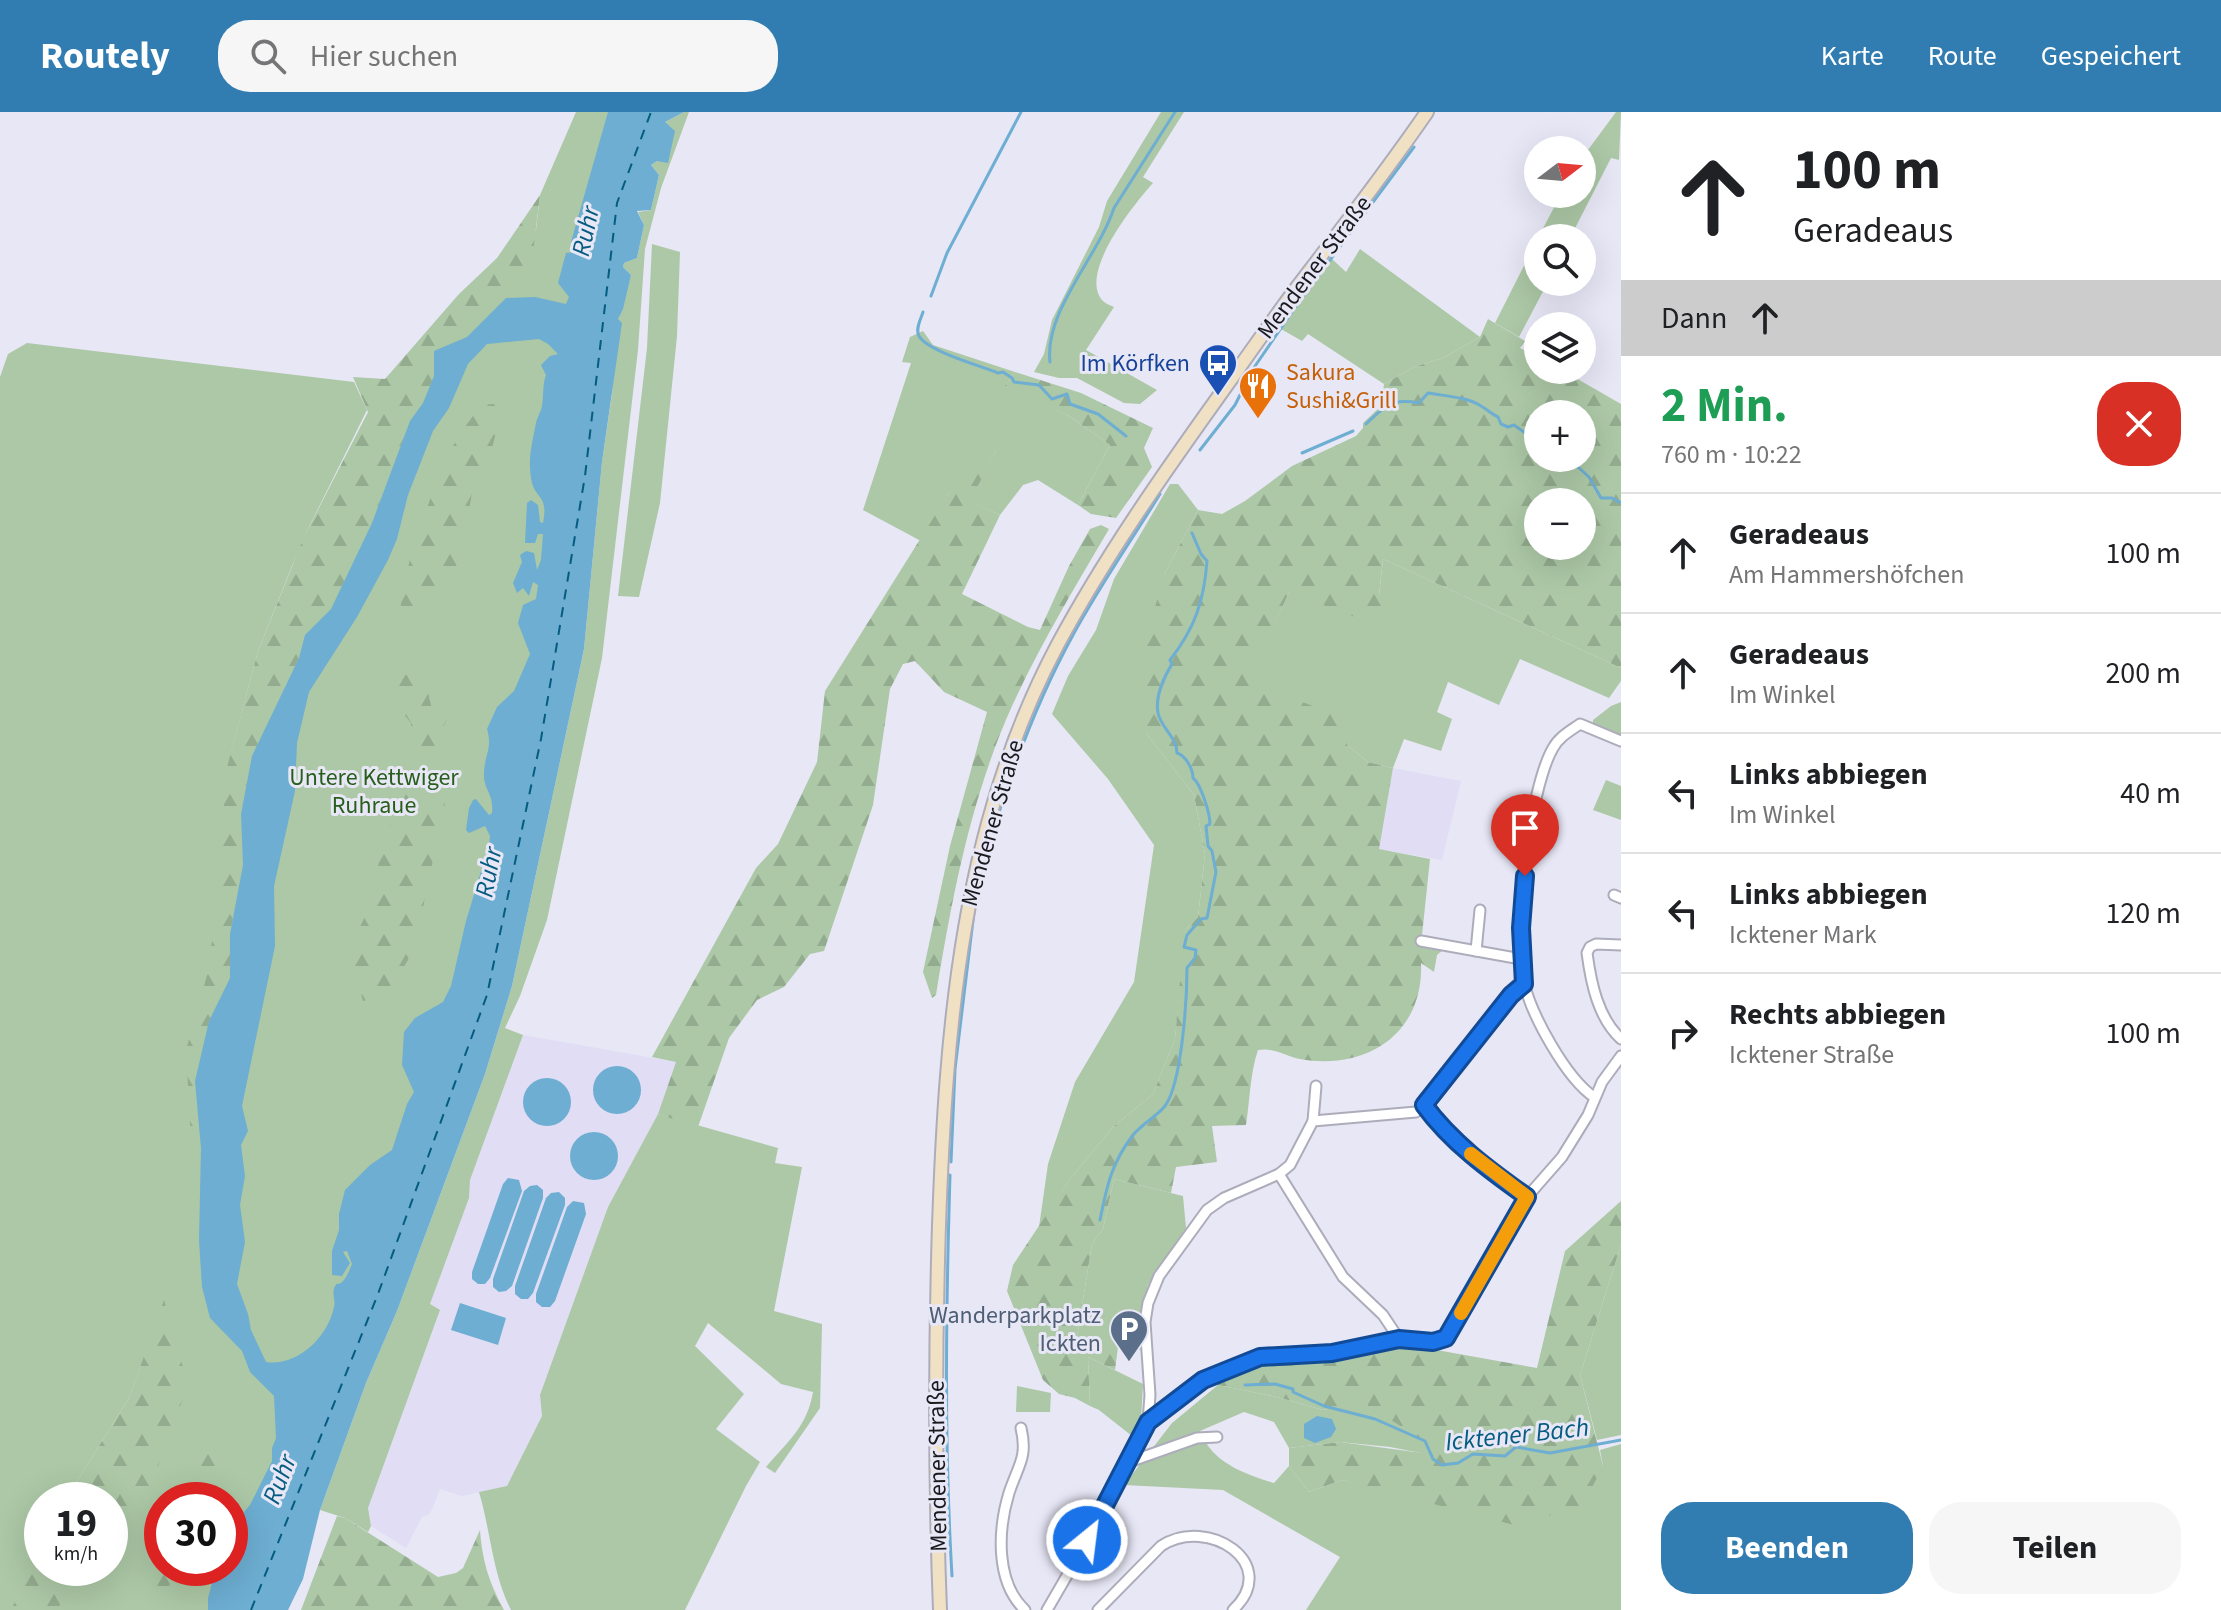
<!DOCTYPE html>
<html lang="de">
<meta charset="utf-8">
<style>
body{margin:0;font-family:"Source Sans 3",sans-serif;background:#f6f6f6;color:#202124;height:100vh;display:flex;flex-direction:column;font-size:30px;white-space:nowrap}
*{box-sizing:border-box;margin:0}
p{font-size:26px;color:#757577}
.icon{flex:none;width:44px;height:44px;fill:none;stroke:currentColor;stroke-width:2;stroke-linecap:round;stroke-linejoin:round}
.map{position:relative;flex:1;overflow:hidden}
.side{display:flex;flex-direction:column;background:#fff;width:600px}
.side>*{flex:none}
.top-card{background:#fff;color:#202124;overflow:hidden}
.needle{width:52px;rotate:74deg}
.controls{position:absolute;left:1524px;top:24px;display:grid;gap:16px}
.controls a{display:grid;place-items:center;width:72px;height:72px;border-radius:50%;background:#fff;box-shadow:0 8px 32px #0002;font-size:40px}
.speed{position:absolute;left:24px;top:1370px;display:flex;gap:16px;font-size:40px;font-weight:700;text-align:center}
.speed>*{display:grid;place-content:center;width:104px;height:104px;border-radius:50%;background:#fff;box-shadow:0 8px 32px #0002;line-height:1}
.speed small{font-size:20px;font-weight:400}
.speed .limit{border:12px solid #d22;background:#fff;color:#111}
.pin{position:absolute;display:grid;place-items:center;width:68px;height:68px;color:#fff;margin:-82px -34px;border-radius:50% 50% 50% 0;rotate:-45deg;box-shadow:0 0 8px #0007}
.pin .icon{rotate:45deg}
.me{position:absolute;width:88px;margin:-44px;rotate:29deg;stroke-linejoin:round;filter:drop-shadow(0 0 6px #0008)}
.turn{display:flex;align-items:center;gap:28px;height:168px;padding:0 40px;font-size:36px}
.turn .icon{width:104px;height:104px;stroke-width:2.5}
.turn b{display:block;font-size:56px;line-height:68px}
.then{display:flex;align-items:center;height:76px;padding:0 40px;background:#0003;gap:16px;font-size:30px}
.round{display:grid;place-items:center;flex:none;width:84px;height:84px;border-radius:32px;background:#f6f6f6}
.overview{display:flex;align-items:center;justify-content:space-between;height:136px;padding:0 40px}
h1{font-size:48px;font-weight:700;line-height:60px;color:#1e9e55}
.cta{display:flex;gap:16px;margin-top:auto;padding:16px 40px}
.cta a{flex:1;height:92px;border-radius:32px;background:#317cb0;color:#fff;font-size:32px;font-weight:700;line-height:92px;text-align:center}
.cta a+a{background:#f6f6f6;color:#202124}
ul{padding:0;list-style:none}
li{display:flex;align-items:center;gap:24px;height:120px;padding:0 40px;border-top:2px solid #e0e0e0}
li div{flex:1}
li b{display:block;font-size:30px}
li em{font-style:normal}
header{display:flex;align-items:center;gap:48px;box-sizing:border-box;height:112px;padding:0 40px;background:#317cb0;color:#fff}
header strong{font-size:38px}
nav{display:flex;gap:44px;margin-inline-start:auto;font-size:28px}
.search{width:560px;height:72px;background:#f6f6f6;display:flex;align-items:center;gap:20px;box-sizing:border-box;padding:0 28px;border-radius:32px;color:#757577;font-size:30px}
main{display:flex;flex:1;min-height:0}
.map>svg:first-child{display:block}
</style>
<header>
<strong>Routely</strong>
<div class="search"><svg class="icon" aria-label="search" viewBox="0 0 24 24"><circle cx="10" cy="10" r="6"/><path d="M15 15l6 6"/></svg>Hier suchen</div>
<nav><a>Karte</a><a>Route</a><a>Gespeichert</a></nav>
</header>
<main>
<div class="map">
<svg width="1621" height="1498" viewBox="0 0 1621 1498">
<defs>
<pattern id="forest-firs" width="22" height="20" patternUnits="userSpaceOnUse" patternTransform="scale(2)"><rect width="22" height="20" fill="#acc8a6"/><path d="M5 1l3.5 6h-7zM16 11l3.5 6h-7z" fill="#93ab8e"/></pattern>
</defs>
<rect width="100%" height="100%" fill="#e8e7f6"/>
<g fill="#e0ddf4">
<path d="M1393,656L1461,669L1442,748L1378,737Z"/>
<path d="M523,923L676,950L658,1002L608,1095L540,1283L542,1304L507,1374L462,1384L440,1377L430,1402L422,1405L406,1436L371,1414L368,1396L440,1199L430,1192L469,1086L470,1068Z"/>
</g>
<g fill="#acc8a6" fill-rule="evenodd">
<path d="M576,0H644L518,708L227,1498H0V265L8,242L27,231L354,270L367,298L304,425L382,287L536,118L540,83ZM296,444L230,645L258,539ZM164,1190L130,1299L110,1388V1456H42V1388H65L129,1286ZM162,1388H230V1456H162Z"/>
<path d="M684,0H689L661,76L645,137L638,238L602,546L547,808L520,884L505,916L523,923L470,1068L469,1086L430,1192L440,1198L368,1396L371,1414L368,1420L345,1406L320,1398L366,1271L397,1199L485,962L512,874L584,537L602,350L612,282L618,207L631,163L623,155L624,151L637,146L644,113L638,100L651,98L659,63L651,53L657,49L667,14L665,10Z"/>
<path d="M1161,0H1184L1143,65L1153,71C1135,91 1077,162 1103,189C1106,192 1110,193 1114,195L1086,238L1157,278L1140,292L1124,291L1077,266H1059L1034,260L1044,242L1052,208L1099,115L1107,89Z"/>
<path d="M1616,0H1621L1619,48L1611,46L1570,126H1538L1561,82H1582V46Z"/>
<path d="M1538,126V170H1548L1519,225L1495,211Z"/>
<path d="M652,132L680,140L677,224L660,391L639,485L618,484L647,236Z"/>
<path d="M1360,137L1480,225L1443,246L1414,255L1384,272L1308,222L1302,229L1281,217L1332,147L1346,160Z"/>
<path d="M923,219L933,233L1015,260L1006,273L1069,304L1110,333L1078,393L1038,368L1023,373L1000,403L969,389L997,337L949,381L921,429L863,398L911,251L902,250L910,225Z"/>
<path d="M1170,372H1178L1198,398L1164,463L1146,621L1194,683L1205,742L1198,805L1186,817L1175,927L1153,982L1113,1015L1070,1067L1039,1115L1048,1052L1075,970L1134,870L1154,733L1108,667L1052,602L1068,564L1096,518L1114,467Z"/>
<path d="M1383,447L1621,556V569L1609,586L1520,547L1499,593L1448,570L1437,600L1452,607L1441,639L1404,627L1393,656L1368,650L1347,633L1248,570L1289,480L1379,484Z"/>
<path d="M1621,590V624L1593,613V608L1611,594Z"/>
<path d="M1606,668L1621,674V708L1593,698Z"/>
<path d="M658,1002L778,1036L775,1051L802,1055L774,1199L822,1212L820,1296L775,1361L766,1355C788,1329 807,1315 813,1280L781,1272L708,1211L695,1234L744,1282L716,1317L760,1350L746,1374L685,1498H511C492,1461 491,1420 479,1380L507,1374L542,1304L540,1283L608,1095Z"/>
<path d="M1114,1067L1183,1084L1186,1116L1148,1173L1140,1206L1141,1238L1076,1231L1092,1132L1103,1117Z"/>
<path d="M1621,1133V1323L1597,1328L1580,1263Z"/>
<path d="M1088,1245L1143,1272L1141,1309L1132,1330V1324L1099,1298L1090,1294Z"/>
<path d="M1218,1273L1277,1285L1323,1298L1364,1290L1424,1329L1431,1343L1390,1335L1340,1330L1289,1336L1274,1310L1244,1300L1200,1319C1212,1351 1245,1362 1274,1371L1289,1354L1309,1380L1342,1368L1377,1376L1603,1354L1600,1338L1621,1332V1498H1306L1340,1445L1223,1378L1124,1373L1172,1311Z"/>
<path d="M1017,1274L1051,1281L1050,1300H1016Z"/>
</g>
<g fill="url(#forest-firs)" fill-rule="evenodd">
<path d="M540,83L533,140L506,186L467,225L434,240V264L423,291L410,309L372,411L331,497L305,523L299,546L252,644L241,702L243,753L230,822V866L209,909L195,969L198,1018L191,1027L186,938L206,867L222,766L225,663L258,539L304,425L368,300L353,265L385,267L459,182L497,146Z"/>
<path d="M1488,207L1525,229L1520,236L1538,245V258H1562L1621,292V556L1383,447L1379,483L1387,487L1376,513L1289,480L1249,570L1345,606L1347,633L1368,650L1393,656L1379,737L1430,747L1421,833L1444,837L1437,843L1434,860L1421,851C1424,922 1366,959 1300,947C1286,944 1273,935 1258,938C1250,961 1250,988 1246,1013L1212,1014L1217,1050L1176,1055L1171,1081L1114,1067L1103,1117L1092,1132L1076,1231L1118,1235L1115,1258L1088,1245L1090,1294L1075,1286L1059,1282L1043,1268L1007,1179L1013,1153L1070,1067L1113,1015L1153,982L1175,927L1183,834L1186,817L1198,805L1205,742L1194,683L1146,621L1143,538L1164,463L1198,398L1222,402L1245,389L1292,354L1356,324L1363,316V311L1381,294L1384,272L1414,255L1443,246L1480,225ZM1538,302H1582V346H1538ZM1538,390H1582V434H1538Z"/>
<path d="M1015,260L1081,281L1153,316L1144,336L1152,355L1116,406L1091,402L1078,393L1110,333L1069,304L1005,274Z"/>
<path d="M494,292L500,305L492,336L474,370L460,447L450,466L424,502L400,497L412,436L443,353L459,323L481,293Z"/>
<path d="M989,329L997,337L970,389L1000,403L962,482L1028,515L1040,518L1069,454L1090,417L1101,413L1109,417C1075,475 1040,533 1012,594C971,685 952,785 936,883L932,886L923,860L950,734L987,600L944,580L915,549L903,552L890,577L873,693L824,839L810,842L784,875L757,888L729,926L698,1015L658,1002L676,950L652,945L756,756L778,732L817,650L825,579L949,381Z"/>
<path d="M421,557L434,569L429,585L432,597L450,600L430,645L450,667L421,805L408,848L394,871L375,886L363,889L349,838L371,792L383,728L413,668L411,611L393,588L398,566Z"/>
<path d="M1621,1089V1133L1580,1263L1603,1354L1582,1395L1514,1413L1342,1368L1309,1380L1289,1354V1336L1340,1330L1430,1342L1424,1329L1364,1291L1323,1298L1277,1285L1218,1273L1215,1268L1258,1251L1288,1246L1329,1247L1403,1232L1537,1256L1565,1139Z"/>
<path d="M164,1188L188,1273L145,1389L110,1417V1388H65L129,1286Z"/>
<path d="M215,1335L233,1342L232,1357L209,1372L196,1367L197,1347Z"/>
<path d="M337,1404L345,1406L438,1465L456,1461L463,1456L480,1418C482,1448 489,1471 504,1498H301Z"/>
<path d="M162,1434V1456H173V1468L159,1487L150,1484L148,1455Z"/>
<path d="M42,1435V1456H81L57,1498H11Z"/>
</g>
<g fill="#6daed2" fill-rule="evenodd">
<path d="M608,0H684L665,10L675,19L668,51L657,49L651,53L659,63L651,98L637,99L644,113L637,146L624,151L623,155L631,163L623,197L618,207L622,211L602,350L584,537L512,874L485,962L397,1199L366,1271L320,1398L303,1467L288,1498H208V1486L216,1456H230V1416L250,1393L272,1349V1336L276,1326L274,1284L250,1260L242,1239L210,1206L202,1175L199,1128L201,1036L195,969L209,909L230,866V822L243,753L241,702L252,644L299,546L305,523L331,497L372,411L410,309L423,291L434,264V239L467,225L506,186L535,185L566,192L569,185L558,171L566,141L576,140L571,130ZM539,227L548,232L558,242L550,244L541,253L546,263C542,274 544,283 542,294C541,300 537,305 536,311C532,332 528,345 531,366C534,388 549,381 543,411L540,410L538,393L531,388L527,391L525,431H535L538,422H543L541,448L537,458L534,441L526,439L520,443L522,450L513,471L517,481L523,476L529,484L533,470L538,473L536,487L523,493L518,511L530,542L514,579L497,595L487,617C493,637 484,643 484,663C484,679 494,681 492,701L489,703L476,687L473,688L469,696L466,718L469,721L485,714L490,724L489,733L466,809L451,874L443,890L415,906L404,920L402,953L414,980L407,992L392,1038L370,1053L345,1078L339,1102V1118L332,1139V1163L342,1164L350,1151L343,1140L347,1139L352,1152C350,1157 347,1165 343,1169C338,1175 337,1168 334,1177C332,1182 336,1189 334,1195C328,1225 297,1255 266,1250L251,1218L248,1202L237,1172L245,1130L240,1093L245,1064L241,1033L248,1019L242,994L275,834L274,774L295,679L297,631L309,580L357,505L388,448L397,427L408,383L433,319L449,296L468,252L487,232Z"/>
<circle cx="617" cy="978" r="24"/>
<circle cx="547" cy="990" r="24"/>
<circle cx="594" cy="1044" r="24"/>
<path d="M508,1066L519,1068L522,1079L490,1166L485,1172H478L472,1167V1160L503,1072Z"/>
<path d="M537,1073L543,1078V1086L512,1174L506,1179L499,1180L493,1175V1167L524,1079L530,1074Z"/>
<path d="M559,1080L565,1086V1093L533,1181L528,1187H521L515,1182V1174L546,1086L551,1081Z"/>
<path d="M573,1089L584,1091L586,1102L555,1189L550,1195H542L536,1190V1182L567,1095Z"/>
<path d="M460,1191L506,1206L498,1233L451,1218Z"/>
<path d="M1317,1304L1332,1307L1336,1317L1331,1325L1315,1331L1304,1326V1312Z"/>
</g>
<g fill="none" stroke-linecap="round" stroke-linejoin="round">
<g stroke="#6daed2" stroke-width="3">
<path d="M931,184L947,141L1021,0"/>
<path d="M923,200C921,207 915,217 919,224C927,239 981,254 998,261L1003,260L1012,266L1014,270L1039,273L1052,287L1067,282L1070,292L1098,302L1126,324"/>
<path d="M1050,250C1044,199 1098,145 1114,96L1175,0"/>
<path d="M1366,312C1386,293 1391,286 1419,291L1428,281C1445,284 1467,285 1481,294C1488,298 1491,302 1498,305L1501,312L1508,315L1514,313L1538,330"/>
<path d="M1200,338L1235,293L1253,257L1301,187L1414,35"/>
<path d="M1302,341L1353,319"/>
<path d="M1568,346L1589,365L1601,386H1612L1621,391"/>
<path d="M991,726C1012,656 1038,587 1073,523C1099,475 1131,429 1160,382"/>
<path d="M984,753L988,737"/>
<path d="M951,1050L955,957L974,800"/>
<path d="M950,1063C946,1196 944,1330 952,1464"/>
<path d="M1100,1108C1107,1074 1111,1052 1133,1023C1142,1012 1156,1005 1165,994C1182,971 1187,886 1187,856L1195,846L1196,838L1184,835L1187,823L1201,807L1207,806L1216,760L1212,739L1208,734L1206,714L1210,712C1210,702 1201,672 1193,666C1193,657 1186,644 1177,641C1177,625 1161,616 1158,601C1155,585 1164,565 1172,552L1170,548C1195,516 1204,489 1207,449L1201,442L1192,421"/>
<path d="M1245,1273L1275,1272L1293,1277V1280L1324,1294L1375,1307L1425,1329L1433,1347L1442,1353L1458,1351L1473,1342L1505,1344L1516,1335L1550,1341L1621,1328"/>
</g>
<path stroke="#065c80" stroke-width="2" stroke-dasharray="10 8" stroke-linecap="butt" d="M251,1498L378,1182L487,883L541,627L585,364L617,91L651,0"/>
<defs>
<g id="minor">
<path d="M1614,783L1621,786"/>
<path d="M1421,829L1521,847"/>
<path d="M1621,833L1596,832L1590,835L1587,841C1591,871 1598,906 1621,927"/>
<path d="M1476,839L1480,798"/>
<path d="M1594,985C1566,966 1532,904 1524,871C1512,826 1529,677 1553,636C1559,625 1570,619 1580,612L1621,629"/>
<path d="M1424,993C1451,1030 1489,1058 1527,1085"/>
<path d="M1313,1009L1316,974"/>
<path d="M1279,1062L1343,1165L1383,1203L1399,1227"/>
<path d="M1148,1310L1203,1268L1260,1245L1332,1241L1399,1227L1433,1230L1446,1226L1527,1085L1562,1045L1588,1003L1602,970L1621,944"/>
<path d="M1021,1316C1028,1346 1018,1353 1009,1381C998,1417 995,1470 1025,1498"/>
<path d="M1129,1350L1197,1326L1217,1325"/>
<path d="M1047,1498L1098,1410L1148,1310L1150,1283L1145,1210L1148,1191L1159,1164L1207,1098L1224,1086L1279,1062L1290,1053L1313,1009L1416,1000L1431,985L1511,883L1524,872"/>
<path d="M1098,1498L1161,1434C1208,1403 1282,1452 1233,1498"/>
</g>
<path id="secondary" d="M940,1498C935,1370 935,1241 939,1113C946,913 962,712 1058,532C1105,445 1161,365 1219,284C1244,249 1269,213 1295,178C1340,119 1385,61 1427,0"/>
</defs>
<use href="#minor" stroke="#adacbb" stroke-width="13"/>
<use href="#secondary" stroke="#adacbb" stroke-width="16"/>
<use href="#minor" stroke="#fff" stroke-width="9"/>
<use href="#secondary" stroke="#f0e1c5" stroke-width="12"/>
</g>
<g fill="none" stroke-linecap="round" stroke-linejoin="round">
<defs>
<path id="route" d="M1087,1428L1148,1310L1203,1268L1260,1245L1332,1241L1399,1227L1433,1230L1446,1226L1527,1085C1489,1058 1451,1030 1424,993L1511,883L1524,872L1521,816L1525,764"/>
</defs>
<use href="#route" stroke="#114b97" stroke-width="20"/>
<use href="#route" stroke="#1a73e8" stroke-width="14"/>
<path stroke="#f59e0b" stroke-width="14" d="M1461,1201L1527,1085L1471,1042"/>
</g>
<defs>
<symbol id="bus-pin" viewBox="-11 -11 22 30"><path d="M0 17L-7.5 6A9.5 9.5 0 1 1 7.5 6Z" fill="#1a4fb4" stroke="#e8e7f6"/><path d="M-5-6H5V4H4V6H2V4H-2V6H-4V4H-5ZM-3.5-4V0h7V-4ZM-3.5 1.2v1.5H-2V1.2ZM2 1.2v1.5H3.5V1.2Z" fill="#fff"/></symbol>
<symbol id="restaurant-pin" viewBox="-11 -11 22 30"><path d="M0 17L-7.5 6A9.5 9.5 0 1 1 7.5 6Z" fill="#e8710a" stroke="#e8e7f6"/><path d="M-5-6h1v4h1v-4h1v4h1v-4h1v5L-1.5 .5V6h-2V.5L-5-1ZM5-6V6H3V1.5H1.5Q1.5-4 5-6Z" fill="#fff"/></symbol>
<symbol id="parking-pin" viewBox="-11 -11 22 30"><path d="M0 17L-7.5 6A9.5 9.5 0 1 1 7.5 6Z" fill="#5c6f8a" stroke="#e8e7f6"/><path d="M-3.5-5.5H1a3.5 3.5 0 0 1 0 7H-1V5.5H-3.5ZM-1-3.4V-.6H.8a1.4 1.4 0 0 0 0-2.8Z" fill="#fff"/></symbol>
</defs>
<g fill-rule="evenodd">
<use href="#bus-pin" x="1196" y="229" width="44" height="60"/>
<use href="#restaurant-pin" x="1236" y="252" width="44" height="60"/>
<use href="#parking-pin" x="1107" y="1195" width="44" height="60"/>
</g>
<g text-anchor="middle" stroke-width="6" stroke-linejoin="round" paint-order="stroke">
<g font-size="24" fill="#1a191e" stroke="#e8e7f6">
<text transform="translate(1314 155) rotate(-53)" y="8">Mendener Straße</text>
<text transform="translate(992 711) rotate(-74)" y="8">Mendener Straße</text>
<text transform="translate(937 1354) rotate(-91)" y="8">Mendener Straße</text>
</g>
<g font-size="24" fill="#164399" stroke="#e8e7f6" text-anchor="end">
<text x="1190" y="259">Im Körfken</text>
</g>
<g font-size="24" fill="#c56008" stroke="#e8e7f6" text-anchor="start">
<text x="1286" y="268">Sakura<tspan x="1286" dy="28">Sushi&amp;Grill</tspan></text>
</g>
<g font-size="24" fill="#275e1a" stroke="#e8e7f6">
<text x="374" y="673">Untere Kettwiger<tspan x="374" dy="28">Ruhraue</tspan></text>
</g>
<g font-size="24" fill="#4e5e75" stroke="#e8e7f6" text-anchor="end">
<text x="1101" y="1211">Wanderparkplatz<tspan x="1101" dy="28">Ickten</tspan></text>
</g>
<g font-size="26" font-style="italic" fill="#065c80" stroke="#e8e7f6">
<text transform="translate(585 119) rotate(-78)" y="9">Ruhr</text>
<text transform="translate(488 760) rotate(-79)" y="9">Ruhr</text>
<text transform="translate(1517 1322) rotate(-6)" y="9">Icktener Bach</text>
<text transform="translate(279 1367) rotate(-69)" y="9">Ruhr</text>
</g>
</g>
</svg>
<div class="controls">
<a><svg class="needle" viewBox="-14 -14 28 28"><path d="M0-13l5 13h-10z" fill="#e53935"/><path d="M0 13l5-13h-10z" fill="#757577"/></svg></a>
<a><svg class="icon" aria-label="search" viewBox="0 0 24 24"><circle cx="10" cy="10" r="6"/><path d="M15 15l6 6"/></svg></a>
<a><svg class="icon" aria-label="layers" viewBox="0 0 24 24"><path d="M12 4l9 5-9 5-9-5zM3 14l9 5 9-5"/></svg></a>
<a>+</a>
<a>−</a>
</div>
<div class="speed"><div>19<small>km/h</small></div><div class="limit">30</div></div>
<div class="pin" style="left:1525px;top:764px;background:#d93025"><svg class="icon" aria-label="arrive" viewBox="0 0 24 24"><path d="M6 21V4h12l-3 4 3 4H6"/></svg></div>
<svg class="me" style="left:1087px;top:1428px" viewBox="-20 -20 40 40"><circle r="17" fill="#1a73e8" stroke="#fff" stroke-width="3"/><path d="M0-11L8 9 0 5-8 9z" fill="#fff"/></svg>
</div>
<section class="side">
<div class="top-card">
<div class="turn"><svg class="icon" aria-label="ahead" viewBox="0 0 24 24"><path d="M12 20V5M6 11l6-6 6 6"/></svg><div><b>100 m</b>Geradeaus</div></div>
<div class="then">Dann<svg class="icon" aria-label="ahead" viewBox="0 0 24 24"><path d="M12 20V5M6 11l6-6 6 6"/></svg></div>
</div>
<div class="overview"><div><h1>2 Min.</h1><p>760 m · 10:22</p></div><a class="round" style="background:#d93025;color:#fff"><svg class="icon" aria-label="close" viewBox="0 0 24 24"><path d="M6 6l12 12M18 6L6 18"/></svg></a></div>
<ul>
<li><svg class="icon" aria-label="ahead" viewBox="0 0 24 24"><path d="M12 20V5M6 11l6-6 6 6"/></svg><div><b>Geradeaus</b><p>Am Hammershöfchen</p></div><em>100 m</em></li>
<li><svg class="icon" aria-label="ahead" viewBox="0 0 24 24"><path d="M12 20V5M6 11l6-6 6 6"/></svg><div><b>Geradeaus</b><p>Im Winkel</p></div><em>200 m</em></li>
<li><svg class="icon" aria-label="left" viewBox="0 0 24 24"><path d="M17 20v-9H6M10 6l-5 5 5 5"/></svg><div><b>Links abbiegen</b><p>Im Winkel</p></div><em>40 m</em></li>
<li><svg class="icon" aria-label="left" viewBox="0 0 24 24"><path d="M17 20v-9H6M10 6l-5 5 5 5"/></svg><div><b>Links abbiegen</b><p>Icktener Mark</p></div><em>120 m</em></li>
<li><svg class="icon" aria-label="right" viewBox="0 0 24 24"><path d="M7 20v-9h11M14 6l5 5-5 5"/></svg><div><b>Rechts abbiegen</b><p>Icktener Straße</p></div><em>100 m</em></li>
</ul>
<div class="cta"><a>Beenden</a><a>Teilen</a></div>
</section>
</main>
